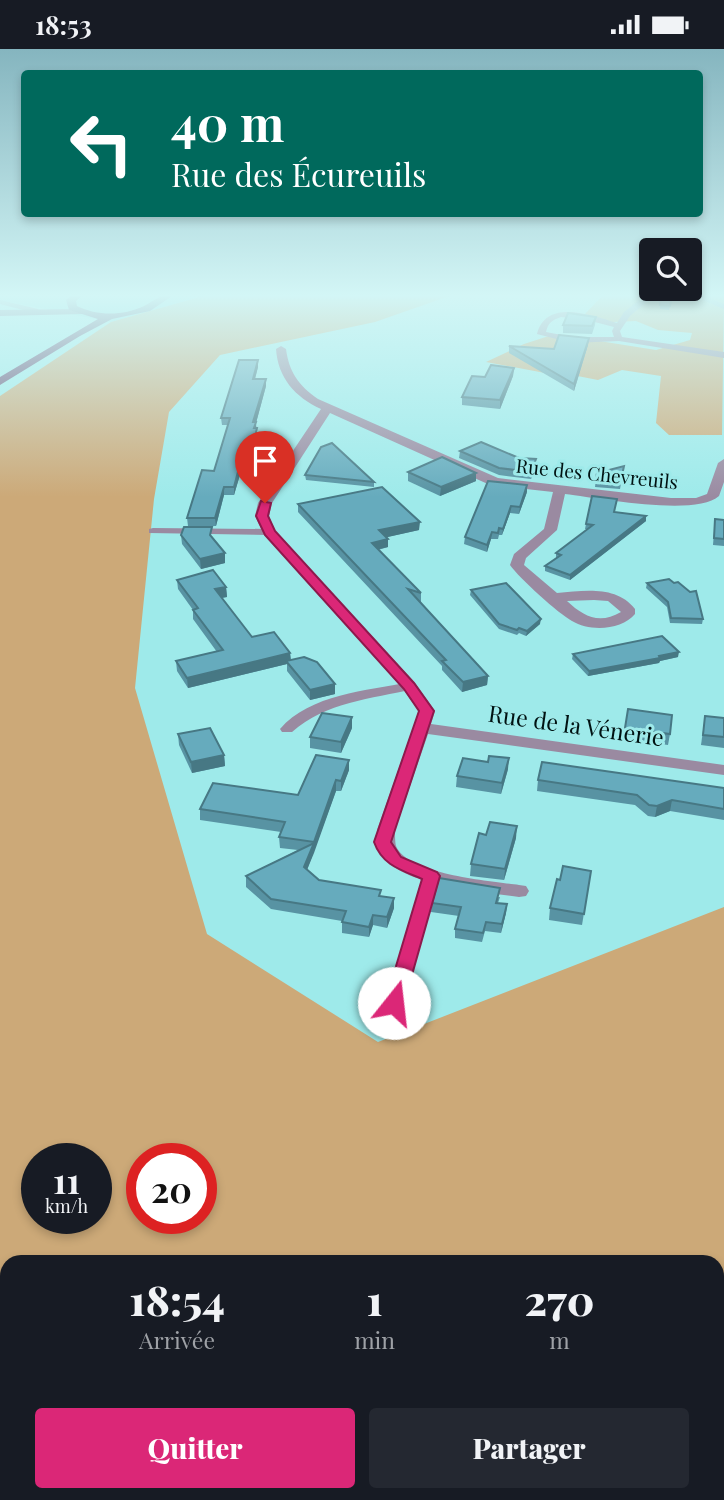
<!DOCTYPE html>
<html lang="fr">
<meta charset="utf-8">
<style>
body{margin:0;font-family:"Playfair Display",serif;background:#242831;color:#f1f3f6;height:100vh;display:flex;flex-direction:column;font-size:26px;white-space:nowrap}
*{box-sizing:border-box;margin:0}
p{font-size:23px;color:#9ea1a6}
.icon{flex:none;width:38px;height:38px;fill:none;stroke:currentColor;stroke-width:2;stroke-linecap:round;stroke-linejoin:round}
.map{position:relative;flex:1;overflow:hidden}
.drawer{position:absolute;left:0px;top:1206px;width:724px;height:247px;display:flex;flex-direction:column;background:#171b24;border-radius:21px 21px 0 0;box-shadow:0 4px 10px #0003}
.drawer>*{flex:none}
.banner{position:absolute;left:21px;top:21px;width:682px;height:147px;border-radius:7px;box-shadow:0 4px 10px #0003;background:#00695c;color:#fff;overflow:hidden}
.fabs{position:absolute;left:639px;top:189px;display:grid;gap:14px}
.fabs a{display:grid;place-items:center;width:63px;height:63px;border-radius:7px;background:#171b24;box-shadow:0 4px 10px #0003;font-size:35px}
.speed{position:absolute;left:21px;top:1094px;display:flex;gap:14px;font-size:35px;font-weight:700;text-align:center}
.speed>*{display:grid;place-content:center;width:91px;height:91px;border-radius:50%;background:#171b24;box-shadow:0 4px 10px #0003;line-height:1}
.speed small{font-size:18px;font-weight:400}
.speed .limit{border:10px solid #d22;background:#fff;color:#111}
.pin{position:absolute;display:grid;place-items:center;width:60px;height:60px;color:#fff;margin:-72px -30px;border-radius:50% 50% 50% 0;rotate:-45deg;box-shadow:0 0 7px #0007}
.pin .icon{rotate:45deg}
.me{position:absolute;width:77px;margin:-38px;rotate:16deg;stroke-linejoin:round;filter:drop-shadow(0 0 5px #0008)}
.turn{display:flex;align-items:center;gap:24px;height:147px;padding:0 35px;font-size:32px}
.turn .icon{width:91px;height:91px;stroke-width:2.5}
.turn b{display:block;font-size:49px;line-height:60px}
.eta{display:flex;justify-content:space-evenly;align-items:center;height:119px;text-align:center}
.eta b{font-size:42px;font-weight:800;line-height:49px}
.button{display:flex;gap:14px;margin-top:auto;padding:14px 35px}
.button a{flex:1;height:80px;border-radius:7px;background:#db2777;color:#fff;font-size:28px;font-weight:800;line-height:80px;text-align:center}
.button a+a{background:#242831;color:#f1f3f6}
.status{display:flex;justify-content:space-between;align-items:center;height:49px;padding:0 35px;background:#171b24;direction:ltr}
.status svg{height:19px;fill:currentColor}
.map>svg:first-child{display:block}
</style>
<div class="status"><b>18:53</b><svg viewBox="0 0 49 12"><path d="M0 12V9h3v3zM5 12V6h3v6zM10 12V3h3v9zM15 12V0h3v12zM26 1h20v11H26zM47 4h2v5h-2z"/></svg></div>
<div class="map">
<svg width="724" height="1451" viewBox="0 0 724 1451">
<rect width="100%" height="100%" fill="#9eeaea"/>
<path fill="#87dedf" d="M0,245H210L111,273L0,251Z"/>
<g fill="#cca978" fill-rule="evenodd">
<path d="M210,245H455L375,273L220,306L169,363L154,450L135,639L207,885L378,993L724,858V1420L718,1423V1213H7V1372L0,1358V347L111,273ZM37,1110H96V1169H37ZM142,1110H201V1169H142Z"/>
<path d="M604,245H724L722,386H669L656,374L661,327L622,321L598,331L562,324H545L486,313L524,295L555,285L656,301L690,291L692,284L658,281L636,272L612,273L585,265Z"/>
<path d="M44,1446H657L643,1451H46Z"/>
</g>
<g fill="none" stroke-linecap="round" stroke-linejoin="round">
<g fill="#9a8aa1" fill-rule="evenodd">
<path d="M647,245H656L630,267L620,282L622,288L724,303V309L619,292L572,294L537,285C546,249 592,266 617,274L624,263ZM561,268L587,271L614,278L612,282L614,288H572L546,283C548,274 552,271 561,268Z"/>
<path d="M688,245H699L724,255V260Z"/>
<path d="M0,251L38,260L39,262L35,264L0,255Z"/>
<path d="M153,479L269,480L274,483L269,486L149,484V480Z"/>
<path d="M409,633L415,637L414,640C371,650 326,653 292,683H282L280,680C310,645 367,642 409,633Z"/>
<path d="M431,822L439,827L402,954L400,958L394,960L388,958L386,954L423,827Z"/>
</g>
<path fill="#9a8aa1" fill-rule="evenodd" d="M281,297L286,300C289,323 299,337 318,350L498,429L671,449H696L707,445L718,414L724,410V433L719,447C696,468 599,449 565,445L557,481L526,509L524,516L557,544C584,542 616,536 635,560V565C622,581 590,583 572,572C559,565 519,529 510,516L514,505L544,480L553,443L490,436L330,364L272,454L269,467L275,482L415,634L435,662L431,675L724,716V726L428,685L395,781C395,786 395,793 396,797C408,826 492,832 519,836L526,837L529,842L526,847L519,848C485,843 390,837 377,798C376,793 377,786 377,781L419,662L403,640L264,486L255,467L258,454L321,360C295,348 278,329 276,300ZM594,551L608,552L621,563C599,576 583,567 567,552Z"/>
<path fill="#7b6385" fill-rule="evenodd" d="M78,260L82,261V265L0,267V261Z"/>
<path fill="#644870" fill-rule="evenodd" d="M73,245H84L76,252L77,257C97,267 123,267 144,257C156,251 160,245 175,245L150,262L112,270L80,287L0,336V328L98,270L69,261L66,251Z"/>
</g>
<g fill="#5893a3">
<path d="M660,245H673L669,261L660,260Z"/>
<path d="M596,268L595,276L592,285L563,284V276Z"/>
<path d="M588,296L574,342L509,304V297L554,300Z"/>
<path d="M258,311V318L255,330L266,337L256,374L257,386L250,419H242L234,446H224L216,477H188L187,469L214,422L228,376H222L221,369Z"/>
<path d="M514,319L513,327L500,360L462,356V348L485,328Z"/>
<path d="M460,402L535,417L531,430L499,426L459,409Z"/>
<path d="M624,417L620,440L595,438L596,429Z"/>
<path d="M408,423L476,424V432L440,447L408,432Z"/>
<path d="M305,426L374,433V438L306,431Z"/>
<path d="M527,443L519,465L510,464L502,486H499L498,490H491L487,503L464,495L465,488Z"/>
<path d="M298,455L419,481L387,488L388,490V498L378,501L421,544V553H420L488,627L487,636L462,643L442,621V617L298,463Z"/>
<path d="M615,463L646,467V472L570,531L545,522V517L556,510V504L588,480H585L586,475Z"/>
<path d="M715,470L724,471V497L713,496Z"/>
<path d="M181,486L213,488L212,489L225,504V514L201,520L182,495Z"/>
<path d="M177,531L226,538L227,548L221,549L252,588L290,604L291,611L335,635V645L310,651L287,622V615L188,639L177,622L176,612L217,603L193,570V561L178,540Z"/>
<path d="M647,534H674L703,570L702,575L670,574L667,558L646,539Z"/>
<path d="M471,541L540,575L526,587L519,584L517,586L499,580L470,546Z"/>
<path d="M573,605L678,608L660,612L659,614L588,627L572,610Z"/>
<path d="M628,660L670,685L668,696L624,690Z"/>
<path d="M705,667L724,669V699L701,696Z"/>
<path d="M352,679L341,704L310,699V688Z"/>
<path d="M178,685L224,706L225,717L192,724L179,696Z"/>
<path d="M349,711V721L341,742H336L307,821L319,831L381,847L394,849V859L387,879L373,876L369,888L342,884V872L271,860L246,838V827L298,801L280,799L279,788L281,783L200,771V760L298,746Z"/>
<path d="M488,713L508,720L501,745L456,738L457,727Z"/>
<path d="M538,731L724,739V771L670,762L655,768L648,767L635,756L537,742Z"/>
<path d="M486,786L516,789L504,831L470,827L471,815Z"/>
<path d="M591,822L582,876L549,871L550,859L560,831Z"/>
<path d="M500,848L498,854L507,855L506,864L501,884L485,882L482,893L455,889V880L459,867L431,863L432,854Z"/>
</g>
<g fill="#477884">
<path d="M589,289L588,296L574,342V335Z"/>
<path d="M258,311V318L253,337V330Z"/>
<path d="M514,319L513,327L500,360V351Z"/>
<path d="M266,330V337L256,374V381L254,386L253,373Z"/>
<path d="M257,379V386L250,419L249,411Z"/>
<path d="M536,410L535,417L531,430V423Z"/>
<path d="M241,411L242,419L234,446V438Z"/>
<path d="M476,424V432L440,447L441,438Z"/>
<path d="M527,436V443L519,465L520,458Z"/>
<path d="M224,438V446L216,477L215,469Z"/>
<path d="M511,457L510,464L502,486L503,480Z"/>
<path d="M646,467V472L570,531V526Z"/>
<path d="M420,473L419,481L379,490V481Z"/>
<path d="M492,483L491,490L487,503V496Z"/>
<path d="M388,490V498L371,502L372,494Z"/>
<path d="M225,504V514L201,520L200,510Z"/>
<path d="M226,538L227,548L215,550V540Z"/>
<path d="M541,570L540,575L526,587L527,582Z"/>
<path d="M679,603L678,608L660,612L659,614L588,627L589,622Z"/>
<path d="M290,604L291,614L286,612L287,615L188,639L187,629Z"/>
<path d="M488,627L487,636L462,643L463,633Z"/>
<path d="M335,635V645L310,651V641Z"/>
<path d="M352,668V679L341,704V693Z"/>
<path d="M224,706L225,717L192,724L191,713Z"/>
<path d="M509,709L508,720L501,745L502,734Z"/>
<path d="M349,711V721L341,742V732Z"/>
<path d="M336,731V742L314,804V793Z"/>
<path d="M672,751L670,762L655,768L657,757Z"/>
<path d="M517,777L516,789L504,831L505,820Z"/>
<path d="M314,794V804L304,828V818Z"/>
<path d="M394,849V859L387,879V868Z"/>
<path d="M507,855L506,864L501,884L502,875Z"/>
<path d="M373,866V876L369,888V878Z"/>
</g>
<g fill="#66abbd" stroke="#477884" stroke-width="2">
<path d="M661,245H672L670,257L660,256Z"/>
<path d="M568,264L596,268L592,277L563,276Z"/>
<path d="M559,286L589,289L574,335L509,297L554,300Z"/>
<path d="M239,311H258L253,330H266L253,373H256L254,379H257L249,411H241L234,438H224L215,469H187L202,421L214,422L230,369H221Z"/>
<path d="M491,316L514,319L500,351L462,348L472,327L485,328Z"/>
<path d="M481,393L519,409L536,410L531,423L499,419L460,402Z"/>
<path d="M332,394L374,433L305,426L321,398Z"/>
<path d="M442,408L476,424L441,438L408,423Z"/>
<path d="M624,417L621,431L596,429L597,424Z"/>
<path d="M488,432L527,436L520,458L511,457L503,480L499,479L498,484L492,483L487,496L465,488Z"/>
<path d="M382,438L420,473L379,481L388,490L372,494L421,544L408,540L488,627L463,633L442,612L446,611L298,455Z"/>
<path d="M592,447L617,450L614,463L646,467L570,526L545,517L561,506L556,504L593,476L586,475Z"/>
<path d="M715,470L724,471V490L714,489Z"/>
<path d="M184,478H212L210,486L225,504L200,510L181,486Z"/>
<path d="M213,521L226,538L215,540L252,588L274,583L290,604L187,629L176,612L223,601L193,561L198,559L177,531Z"/>
<path d="M669,530L674,534L678,533L690,543L696,542L703,570L671,569L668,553L647,534Z"/>
<path d="M506,534L541,570L527,582L519,579L517,581L499,575L471,541Z"/>
<path d="M662,587L679,603L659,607L660,609L589,622L573,605Z"/>
<path d="M304,608L317,613L335,635L310,641L286,612Z"/>
<path d="M628,660L672,666L670,685L625,679Z"/>
<path d="M322,664L352,668L341,693L310,688Z"/>
<path d="M705,667L724,669V688L703,686Z"/>
<path d="M210,679L224,706L191,713L178,685Z"/>
<path d="M316,706L349,711L341,732L336,731L314,793L279,788L285,773L200,760L213,734L298,746Z"/>
<path d="M489,707L509,709L502,734L457,727L463,709L488,713Z"/>
<path d="M542,713L724,739V760L672,751L657,757L649,756L637,746L538,731Z"/>
<path d="M490,773L517,777L505,820L471,815L479,784L486,786Z"/>
<path d="M314,794L304,818L319,831L381,841L379,847L394,849L387,868L373,866L369,878L342,873L346,862L271,850L246,827Z"/>
<path d="M563,817L591,822L584,865L550,859L557,830L560,831Z"/>
<path d="M439,829L500,839L496,854L507,855L502,875L486,873L483,884L455,880L461,858L432,854Z"/>
</g>
<linearGradient id="sky" x2="0" y2="1"><stop stop-color="#85b5bf"/><stop offset="0.55" stop-color="#d3f6f6"/><stop offset="1" stop-color="#d3f6f6" stop-opacity="0"/></linearGradient>
<rect width="724" height="448" fill="url(#sky)"/>
<path fill="#db2777" stroke="#8e194d" stroke-width="2" d="M261,452L271,454L268,467L275,482L414,634L434,662L391,793L401,808L437,823L440,827L404,954L401,959H388L385,954L422,830C401,821 382,816 374,793L419,662L404,640L265,486L256,467Z"/>
<g text-anchor="middle" stroke-width="6" stroke-linejoin="round" paint-order="stroke">
<g font-size="19" fill="#001212" stroke="#9eeaea">
<text transform="translate(597 425) rotate(6)" y="7">Rue des Chevreuils</text>
</g>
<g font-size="23" fill="#001212" stroke="#9eeaea">
<text transform="translate(576 677) rotate(8)" y="8">Rue de la Vénerie</text>
</g>
</g>
</svg>
<div class="fabs">
<a><svg class="icon" aria-label="search" viewBox="0 0 24 24"><circle cx="10" cy="10" r="6"/><path d="M15 15l6 6"/></svg></a>
</div>
<div class="speed"><div>11<small>km/h</small></div><div class="limit">20</div></div>
<div class="pin" style="left:265px;top:454px;background:#d93025"><svg class="icon" aria-label="arrive" viewBox="0 0 24 24"><path d="M6 21V4h12l-3 4 3 4H6"/></svg></div>
<svg class="me" style="left:394px;top:954px" viewBox="-20 -20 40 40"><circle r="19" fill="#fff"/><path d="M0-13L10 11 0 6-10 11z" fill="#db2777"/></svg>
<div class="banner">
<div class="turn"><svg class="icon" aria-label="left" viewBox="0 0 24 24"><path d="M17 20v-9H6M10 6l-5 5 5 5"/></svg><div><b>40 m</b>Rue des Écureuils</div></div>
</div>
<section class="drawer">
<div class="eta">
<div><b>18:54</b><p>Arrivée</p></div>
<div><b>1</b><p>min</p></div>
<div><b>270</b><p>m</p></div>
</div>
<div class="button"><a>Quitter</a><a>Partager</a></div>
</section>
</div>
